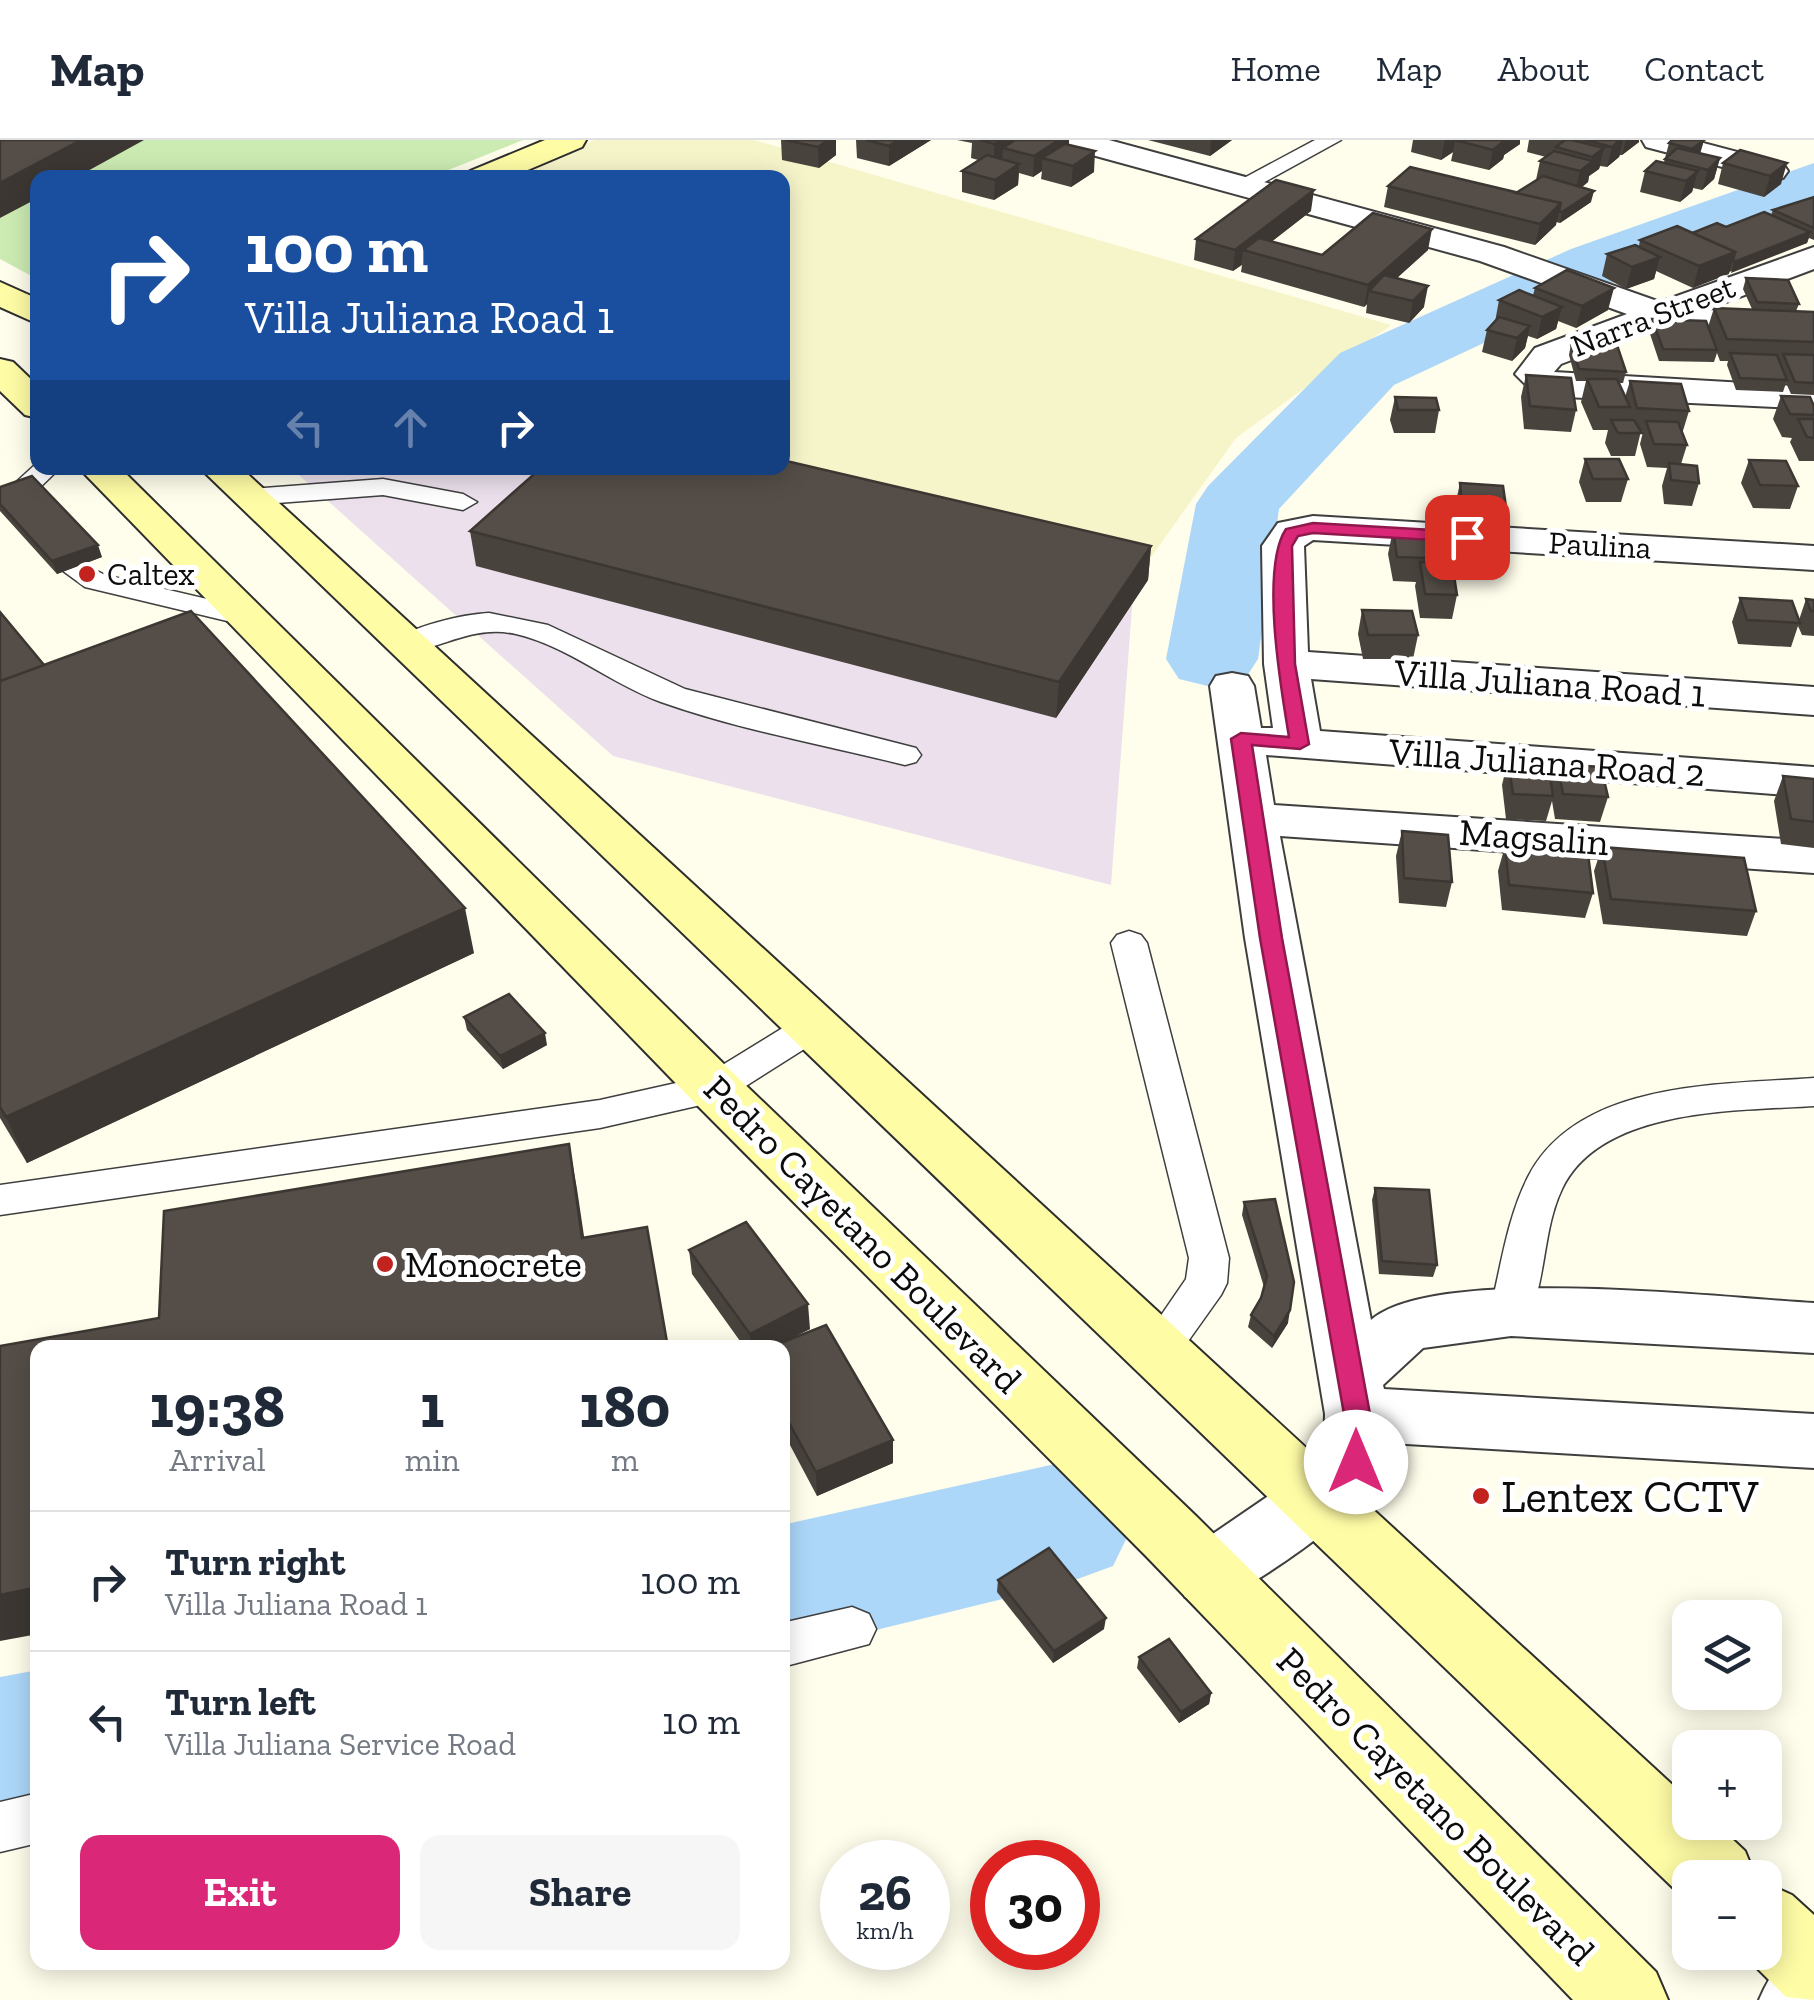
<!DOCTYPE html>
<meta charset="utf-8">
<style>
body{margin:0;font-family:"Zilla Slab",serif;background:#f6f6f7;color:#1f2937;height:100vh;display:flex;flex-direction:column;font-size:38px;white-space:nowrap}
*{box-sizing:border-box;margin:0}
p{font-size:32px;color:#747a83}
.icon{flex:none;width:55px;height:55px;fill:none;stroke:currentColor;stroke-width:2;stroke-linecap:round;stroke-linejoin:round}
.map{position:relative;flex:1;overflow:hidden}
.sheet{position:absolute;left:30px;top:1200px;width:760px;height:630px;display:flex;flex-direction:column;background:#fff;border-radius:20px;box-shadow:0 5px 25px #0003}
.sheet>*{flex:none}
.hud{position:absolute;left:30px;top:30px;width:760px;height:305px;border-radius:20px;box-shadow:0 5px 25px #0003;background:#1a4fa0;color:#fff;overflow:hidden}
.buttons{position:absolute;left:1672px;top:1460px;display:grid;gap:20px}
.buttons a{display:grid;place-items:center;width:110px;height:110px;border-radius:20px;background:#fff;box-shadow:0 5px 25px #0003;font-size:50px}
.speed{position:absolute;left:820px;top:1700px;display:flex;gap:20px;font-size:50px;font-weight:700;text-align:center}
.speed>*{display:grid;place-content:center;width:130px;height:130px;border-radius:50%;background:#fff;box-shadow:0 5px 25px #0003;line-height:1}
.speed small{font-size:25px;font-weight:400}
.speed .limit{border:15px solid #d22;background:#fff;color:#111}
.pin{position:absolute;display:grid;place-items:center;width:85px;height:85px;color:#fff;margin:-42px;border-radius:20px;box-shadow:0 5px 15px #0006}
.me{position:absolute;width:110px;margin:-55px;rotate:0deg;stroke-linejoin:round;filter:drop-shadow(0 0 8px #0008)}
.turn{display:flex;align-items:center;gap:35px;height:210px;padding:0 50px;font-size:45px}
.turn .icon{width:130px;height:130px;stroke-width:2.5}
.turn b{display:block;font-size:70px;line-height:85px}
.lanes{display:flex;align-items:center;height:95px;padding:0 50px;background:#0003;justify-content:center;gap:50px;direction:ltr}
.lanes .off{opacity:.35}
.eta{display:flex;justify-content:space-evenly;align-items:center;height:170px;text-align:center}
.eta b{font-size:60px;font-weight:700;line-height:70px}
.cta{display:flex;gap:20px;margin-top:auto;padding:20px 50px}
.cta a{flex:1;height:115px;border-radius:20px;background:#db2777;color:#fff;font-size:40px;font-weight:700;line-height:115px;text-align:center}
.cta a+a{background:#f6f6f7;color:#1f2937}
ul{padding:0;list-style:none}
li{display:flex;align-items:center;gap:30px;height:140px;padding:0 50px;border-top:2px solid #e0e1e3}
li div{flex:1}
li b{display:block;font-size:38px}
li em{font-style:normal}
header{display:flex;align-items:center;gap:60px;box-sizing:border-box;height:140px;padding:0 50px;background:#fff;border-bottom:2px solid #e0e1e3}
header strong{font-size:48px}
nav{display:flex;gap:55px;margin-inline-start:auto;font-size:35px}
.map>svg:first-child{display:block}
</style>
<header>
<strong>Map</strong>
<nav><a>Home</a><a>Map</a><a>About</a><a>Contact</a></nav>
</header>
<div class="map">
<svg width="1814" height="1860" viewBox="0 0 1814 1860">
<rect width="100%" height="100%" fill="#fffdeb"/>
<path fill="#ebe0ec" d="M291,328H681L1134,441L1111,745L613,616Z"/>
<path fill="#f6f5ca" d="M595,0H754L1391,185L1236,298L1134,441L782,328V38H505Z"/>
<g fill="#ccebb3">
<path d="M130,0H523L431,37L63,38Z"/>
<path d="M37,52V139L0,119V73Z"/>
</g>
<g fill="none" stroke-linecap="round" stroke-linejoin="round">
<g fill="#add7f9" fill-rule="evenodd">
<path d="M1814,23V66L1621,139L1394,245L1279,369L1258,519L1245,539L1212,547L1179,539L1166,519L1196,364L1208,346L1340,213L1571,109Z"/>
<path d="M1064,1322L1113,1340L1134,1383L1113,1426L1064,1444L782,1513V1385Z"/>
<path d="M38,1530V1674L0,1681V1537Z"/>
</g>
<defs>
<g id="lane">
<path d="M1315,0H1341L1250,50L1242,52L1231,45Z"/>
<path d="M38,322V328H60L26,361H6L2,355Z"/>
<path d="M383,339L463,354L477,362L463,370L383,355L251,365L237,357L251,349Z"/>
<path d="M73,419L105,435L258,471L263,477L258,483L248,486L85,447L59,428L63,422Z"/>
<path d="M489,473L548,485L685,549L916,608L921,615L916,622L905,625C824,605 740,590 661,562C611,544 568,506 516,494C466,483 430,518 397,510L393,504C407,486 466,474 489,473Z"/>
<path d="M1129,791L1141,795L1147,803L1229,1118L1227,1143L1221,1155L1174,1221L1159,1226L1144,1221L1138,1209L1186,1139L1189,1118L1111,803L1117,795Z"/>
<path d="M815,872L828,876L833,885L828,894L727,958L714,962L600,988L0,1075V1045L600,960L703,937L802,876Z"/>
<path d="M1814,938V966C1738,971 1601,967 1562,1049C1542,1091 1547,1142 1526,1183L1511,1188L1496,1183L1490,1171C1501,1127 1507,1078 1528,1037C1578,940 1721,945 1814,938Z"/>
<path d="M852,1467L869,1474L876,1489L869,1504L782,1527V1483Z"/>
<path d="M38,1653V1703L0,1712V1662Z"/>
</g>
<g id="street">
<path d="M1059,0H1109L1504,107L1660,162L1814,107V129L1705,170L1814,174V196L1700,191L1664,185L1561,224L1554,232L1814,247V269L1565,257L1531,250L1515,234L1535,208L1627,174L1480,121L1063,7Z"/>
<path d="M1642,0H1692L1783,24L1788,31L1783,38L1772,40L1646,7Z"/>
<path d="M1313,376L1814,406V430L1313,400L1304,406L1308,512L1814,547V575L1311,539L1320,591L1814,627V657L1266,615L1274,665L1814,701V733L1280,696L1371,1180C1434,1124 1723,1158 1814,1163V1213L1511,1196L1423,1208L1383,1245L1384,1249L1814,1274V1328L1389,1303C1389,1317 1388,1328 1380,1340C1355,1376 1250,1450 1209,1465L1185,1457L1175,1435L1185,1413L1293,1339L1324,1311L1325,1274L1245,798L1210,546L1216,536L1232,533L1248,536L1254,546L1261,588H1273L1264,524L1262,406L1278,383Z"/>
<path d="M1814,1806V1860H1759C1772,1829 1783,1818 1814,1806Z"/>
</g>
<g id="secondary">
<path d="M545,0H586L582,7L509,38H465L470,31Z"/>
<path d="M0,142L38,159V184L0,167Z"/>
<path d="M0,219L13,222L38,246V278L25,275L0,251Z"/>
<path d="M79,328H120L734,934L1196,1376L1656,1832L1668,1860H1573L1148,1418L694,962Z"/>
<path d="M200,328H241L1690,1661V1682H1714L1745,1711L1756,1738H1690V1764Z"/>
<path d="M1765,1743L1792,1755L1814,1775V1860L1786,1857L1741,1812H1765Z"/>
</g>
</defs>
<use href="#lane" stroke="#3f3f3f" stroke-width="3"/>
<use href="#street" stroke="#3f3f3f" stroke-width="4"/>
<use href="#secondary" stroke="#2e2e2e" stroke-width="4"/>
<use href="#lane" fill="#fff" fill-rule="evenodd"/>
<use href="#street" fill="#fff" fill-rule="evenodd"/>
<use href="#secondary" fill="#fffca6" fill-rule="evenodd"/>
</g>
<g fill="#49433e">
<path d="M781,0H836V15L819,28L782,20Z"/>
<path d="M856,0H931L889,26L857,18Z"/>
<path d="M957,0H1069V5L1094,32L1071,47L1041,39L1042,31L1033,37L1019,33L1018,45L994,60L962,52V31L978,20L971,18L972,3Z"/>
<path d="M1148,0H1232L1210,16Z"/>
<path d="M1413,0H1520V4L1504,15L1503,19L1489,30L1451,21L1453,12L1441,20L1411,12Z"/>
<path d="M1529,0H1639V2L1622,15H1620L1619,17L1607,27L1600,26L1599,29L1589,36L1588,42L1581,48L1591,62L1560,83L1556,82V85L1535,105L1384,67L1388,46L1516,53L1536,40L1540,21L1546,17L1527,12Z"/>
<path d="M1704,0L1700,13L1720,18L1714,39L1702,50L1693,48L1692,52L1680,62L1640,52L1645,31L1664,22L1669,3Z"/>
<path d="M1740,10L1781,44L1764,57L1718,44L1723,23Z"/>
<path d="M1814,57V100L1809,98L1807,103L1729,132L1693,148L1656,131L1654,139L1626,149L1602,136L1607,114L1639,106L1640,100L1726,87L1771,75L1773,70Z"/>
<path d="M1311,71L1272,101L1322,115L1428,110L1397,138L1424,167L1409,183L1366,173L1367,164L1364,167L1241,132L1242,125L1233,131L1194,120L1196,99Z"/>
<path d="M1746,138L1799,164L1796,171L1814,172V255L1791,254L1786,243L1783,252L1736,250L1727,225L1728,221H1720L1717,213L1714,222L1659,221L1649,191L1652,179L1708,187L1714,168L1752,169L1743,149Z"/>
<path d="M1535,148L1608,170L1576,188L1558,181L1556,189L1537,199L1528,196L1525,208L1512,221L1482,212L1487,190L1495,182L1499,160L1533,155Z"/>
<path d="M1571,204L1626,232L1623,243H1619L1625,257L1630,241L1689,271L1682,294L1687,305L1681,324L1699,343L1692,366L1664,364L1662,346L1667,328L1647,327L1640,304L1643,292L1641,291L1635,316H1611L1605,303L1608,290H1593L1581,262L1586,241H1576L1569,215Z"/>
<path d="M1526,235L1576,270L1571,292L1524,289L1521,257Z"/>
<path d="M1781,256L1814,266V321H1799L1790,302L1792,298L1782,297L1773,279Z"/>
<path d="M1395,257L1439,270L1435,293H1394L1390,280Z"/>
<path d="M1585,319L1628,339L1621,362H1586L1579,342Z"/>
<path d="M1749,320L1798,346L1790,369L1753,368L1741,343Z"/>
<path d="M1460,343L1506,367L1500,391L1456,388L1455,366Z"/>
<path d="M0,347L102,417L57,434L0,371Z"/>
<path d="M1393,390L1456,419L1453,432L1457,455L1452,479L1420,478L1415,446L1416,442L1393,441L1388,414Z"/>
<path d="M470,391L1151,406L1148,440L1056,578L476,426Z"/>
<path d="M1740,458L1799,480L1806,459L1814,460V496L1802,495L1798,486L1791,507L1738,504L1732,482Z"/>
<path d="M1362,470L1418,495L1413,519H1363L1358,494Z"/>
<path d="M0,472L44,525L474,813L27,1023L0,978Z"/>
<path d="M1508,620L1551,643L1557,624L1608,657L1600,682L1555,679L1552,661L1546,681L1506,679L1502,645Z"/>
<path d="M1783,636L1814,639V708L1781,704L1774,661Z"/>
<path d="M1402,691L1452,742L1446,767L1399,763L1396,716Z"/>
<path d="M1505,706L1593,753L1585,778L1502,770L1498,731Z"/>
<path d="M1602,707L1756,771L1747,796L1603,784L1594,731Z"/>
<path d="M464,877L547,905L503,929L467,890Z"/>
<path d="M1375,1048L1437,1125L1433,1137L1379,1134L1372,1060Z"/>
<path d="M1244,1062L1288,1183L1272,1208L1248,1187L1251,1175L1261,1158L1264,1147L1242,1075Z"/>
<path d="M689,1110L810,1189L787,1200L893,1323L817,1356L782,1290V1208H745L692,1134Z"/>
<path d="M998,1440L1104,1489L1053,1523L997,1452Z"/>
<path d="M1139,1517L1211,1553L1209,1564L1179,1583L1137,1528Z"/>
</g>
<g fill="#3c3732">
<path d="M81,0H144L75,38H38V58L0,78V43Z"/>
<path d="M828,0H836V15L819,28L818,7Z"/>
<path d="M898,0H931L889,26V6Z"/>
<path d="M1001,0H1027L1003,8L1002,19L994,25V4Z"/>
<path d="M1059,0H1069L1068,13L1042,18V31L1033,37L1034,16Z"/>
<path d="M1211,0H1232L1210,16Z"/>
<path d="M1445,0H1455L1453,12L1441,20Z"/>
<path d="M1505,0H1520V4L1504,15L1503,19L1489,30L1493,10Z"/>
<path d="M1620,0H1623L1619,17L1607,27L1612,7Z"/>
<path d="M1626,0H1639V2L1622,15Z"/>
<path d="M1704,0L1698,21L1688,25L1692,9Z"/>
<path d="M1604,8L1599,29L1589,36L1588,42L1575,52L1580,31L1591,23L1592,17Z"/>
<path d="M1095,11L1094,32L1071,47L1073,26Z"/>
<path d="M1720,18L1714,39L1702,50L1708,30Z"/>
<path d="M1787,23L1781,44L1764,57L1770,36Z"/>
<path d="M1019,24L1018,45L994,60L995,40Z"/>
<path d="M1698,31L1692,52L1680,62L1686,41Z"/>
<path d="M1314,50L1311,71L1256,114L1243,110L1241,125L1233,131L1235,110Z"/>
<path d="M1594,51L1591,62L1560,83L1562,72Z"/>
<path d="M1561,63L1556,85L1535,105L1540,84Z"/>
<path d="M1432,89L1428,110L1380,153L1369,151L1367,164L1364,167L1368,145Z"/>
<path d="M1810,92L1807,103L1731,133L1734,122Z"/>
<path d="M1735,112L1729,134L1693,148L1699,126Z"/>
<path d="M1660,117L1654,139L1626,149L1632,127Z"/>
<path d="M1428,146L1424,167L1409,183L1413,161Z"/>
<path d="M1614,148L1608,170L1576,188L1582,166Z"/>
<path d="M1562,167L1556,189L1537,199L1542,177Z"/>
<path d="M1530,186L1525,208L1512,221L1517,198Z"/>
<path d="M98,405L102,417L57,434L52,421Z"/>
<path d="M1151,406L1148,440L1056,578L1059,542Z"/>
<path d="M465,768L474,813L27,1023L6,977Z"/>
<path d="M545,893L547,905L503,929L500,916Z"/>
<path d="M569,1004L577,1049L591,1143L582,1098Z"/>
<path d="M808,1164L810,1189L772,1208H751L750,1194Z"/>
<path d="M1290,1170L1288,1183L1272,1208L1274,1196Z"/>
<path d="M893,1300V1323L817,1356L816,1332Z"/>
<path d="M38,1447V1494L0,1501V1455Z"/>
<path d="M1106,1478L1104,1489L1053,1523L1054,1511Z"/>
<path d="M1211,1553L1209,1564L1179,1583L1181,1572Z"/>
</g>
<g fill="#554e48" stroke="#3c3732" stroke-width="2.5">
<path d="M0,0H81L0,43Z"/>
<path d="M785,0H828L818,7Z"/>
<path d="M866,0H898L889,6Z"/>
<path d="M980,0H1001L994,4Z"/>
<path d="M1015,0H1059L1034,16L1003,8Z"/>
<path d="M1455,0H1505L1493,10Z"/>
<path d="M1565,0H1572L1604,8L1592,17L1556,7Z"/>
<path d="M1585,0H1620L1612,7Z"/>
<path d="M1672,0H1704L1692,9L1669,3Z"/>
<path d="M1065,4L1095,11L1073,26L1042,18Z"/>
<path d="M1677,8L1720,18L1708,30L1665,19Z"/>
<path d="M1740,10L1787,23L1770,36L1723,23Z"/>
<path d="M1554,11L1593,21L1580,31L1540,21Z"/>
<path d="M987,15L1019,24L995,40L962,31Z"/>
<path d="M1656,21L1698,31L1686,41L1645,31Z"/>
<path d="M1410,27L1561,63L1540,84L1388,46Z"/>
<path d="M1543,36L1594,51L1562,72L1559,71L1561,63L1516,53Z"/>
<path d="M1276,40L1314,50L1235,110L1196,99Z"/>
<path d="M1814,57V88L1773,70Z"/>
<path d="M1764,72L1810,92L1734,122L1733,121L1735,112L1692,93L1717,83L1726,87Z"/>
<path d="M1373,73L1432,89L1368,145L1243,110L1259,98L1322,115Z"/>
<path d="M1677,86L1735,112L1699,126L1640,100Z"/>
<path d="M1635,105L1660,117L1632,127L1607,114Z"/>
<path d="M1567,130L1614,148L1582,166L1535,148Z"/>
<path d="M1384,135L1428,146L1413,161L1369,151Z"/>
<path d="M1746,138L1788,140L1799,164L1757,162Z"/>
<path d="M1519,150L1562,167L1542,177L1499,160Z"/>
<path d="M1714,168L1814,172V202L1727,199Z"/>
<path d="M1499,177L1530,186L1517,198L1487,190Z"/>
<path d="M1652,179L1706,181L1717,210L1663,209Z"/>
<path d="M1571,204L1617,205L1626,232L1579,229Z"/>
<path d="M1730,213L1777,215L1787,240L1740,238Z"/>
<path d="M1783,214L1814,215V243L1795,242Z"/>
<path d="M1526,235L1571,238L1576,270L1530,266Z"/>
<path d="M1587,239H1617L1630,267H1599Z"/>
<path d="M1630,241L1681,244L1689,271L1637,268Z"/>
<path d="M1781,256L1810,257L1814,266V275L1790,274Z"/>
<path d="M1395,257L1436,258L1439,270H1398Z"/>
<path d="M1798,279H1814V298L1807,297Z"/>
<path d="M1611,280H1634L1642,293H1618Z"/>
<path d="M1646,281L1678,282L1687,305L1654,304Z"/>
<path d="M1585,319H1619L1628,339H1593Z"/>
<path d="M782,320L1151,406L1059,542L470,391L541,328H782Z"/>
<path d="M1749,320L1786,321L1798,346L1760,345Z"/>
<path d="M1669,323L1697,326L1699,343L1671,340Z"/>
<path d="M32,336L98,405L52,421L0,364V347Z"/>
<path d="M1460,343L1503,346L1506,367L1462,364Z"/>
<path d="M1393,390L1450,392L1456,419L1397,417Z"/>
<path d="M1420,422L1452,423L1457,455L1425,454Z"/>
<path d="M1740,458L1792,461L1800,483L1747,480Z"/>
<path d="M1806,459L1814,460V471H1811Z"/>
<path d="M1362,470L1412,471L1418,495H1368Z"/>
<path d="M191,471L465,768L6,977L0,967V541Z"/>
<path d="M0,472L44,525L0,541Z"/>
<path d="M1508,620L1548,624L1553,656L1513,654Z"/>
<path d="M1557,624L1601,627L1608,657L1563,654Z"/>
<path d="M1783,636L1814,639V682L1791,679Z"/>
<path d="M1402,691L1448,695L1452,742L1404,738Z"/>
<path d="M1505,706L1588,714L1593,753L1509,745Z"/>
<path d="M1602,707L1744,718L1756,771L1611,759Z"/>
<path d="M509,854L545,893L500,916L464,877Z"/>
<path d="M569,1004L582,1098L647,1087L668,1208H38V1447L0,1455V1206L159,1178L164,1071Z"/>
<path d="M1375,1048L1429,1050L1437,1125L1382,1121Z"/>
<path d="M1275,1059L1294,1142L1290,1170L1274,1196L1251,1175L1261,1158L1267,1136L1244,1062Z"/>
<path d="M746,1082L808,1164L750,1194L689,1110Z"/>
<path d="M826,1185L893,1300L816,1332L782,1270V1208H768Z"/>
<path d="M1049,1408L1106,1478L1054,1511L998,1440Z"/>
<path d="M1169,1499L1211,1553L1181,1572L1139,1517Z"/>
</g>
<path fill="#db2777" stroke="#8e194d" stroke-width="2.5" d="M1313,383L1467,392L1476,397L1467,402L1313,393L1298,396L1292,406L1295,524L1309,604L1300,609L1252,605L1282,798L1370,1274V1322L1366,1331L1356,1334L1347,1331L1343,1322L1344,1274L1260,798L1231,599L1241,593L1289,597C1281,549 1260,428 1286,389Z"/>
<g fill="#c2231e" stroke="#fff" stroke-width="4">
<circle cx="87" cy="434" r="10"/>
<circle cx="385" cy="1124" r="10"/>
<circle cx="1481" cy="1356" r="10"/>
</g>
<g text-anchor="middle" stroke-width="10" stroke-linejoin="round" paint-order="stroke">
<g font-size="32" fill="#0c0c0c" stroke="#fff">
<text transform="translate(1653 176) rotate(-21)" y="11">Narra Street</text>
<text transform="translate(1600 405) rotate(3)" y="11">Paulina</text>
</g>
<g font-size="32" fill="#0c0c0c" stroke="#fff" text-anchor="start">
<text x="107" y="445">Caltex</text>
</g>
<g font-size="38" fill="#0c0c0c" stroke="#fff">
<text transform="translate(1550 543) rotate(4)" y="13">Villa Juliana Road 1</text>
<text transform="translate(1547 622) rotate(4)" y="13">Villa Juliana Road 2</text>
<text transform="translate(1534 697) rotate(4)" y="13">Magsalin</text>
<text transform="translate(863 1094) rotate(45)" y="13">Pedro Cayetano Boulevard</text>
<text transform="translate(1436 1666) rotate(45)" y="13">Pedro Cayetano Boulevard</text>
</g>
<g font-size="38" fill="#0c0c0c" stroke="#fff" text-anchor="start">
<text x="405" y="1137">Monocrete</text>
</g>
<g font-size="45" fill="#0c0c0c" stroke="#fff" text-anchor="start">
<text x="1501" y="1372">Lentex CCTV</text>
</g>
</g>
</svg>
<div class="buttons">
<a><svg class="icon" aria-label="layers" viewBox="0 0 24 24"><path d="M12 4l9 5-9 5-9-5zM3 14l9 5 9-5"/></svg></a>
<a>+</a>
<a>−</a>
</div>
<div class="speed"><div>26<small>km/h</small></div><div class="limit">30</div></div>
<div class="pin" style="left:1467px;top:397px;background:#d93025"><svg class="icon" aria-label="arrive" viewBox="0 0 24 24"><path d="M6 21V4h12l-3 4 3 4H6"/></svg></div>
<svg class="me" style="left:1356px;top:1322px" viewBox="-20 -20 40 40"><circle r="19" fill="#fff"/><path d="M0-13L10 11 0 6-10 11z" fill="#db2777"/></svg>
<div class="hud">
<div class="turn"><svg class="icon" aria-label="right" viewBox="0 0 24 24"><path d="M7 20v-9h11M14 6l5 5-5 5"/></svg><div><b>100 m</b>Villa Juliana Road 1</div></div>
<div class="lanes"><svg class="icon off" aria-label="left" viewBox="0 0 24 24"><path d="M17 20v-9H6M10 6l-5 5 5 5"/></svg><svg class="icon off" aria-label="ahead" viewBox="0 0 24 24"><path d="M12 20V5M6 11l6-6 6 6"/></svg><svg class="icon" aria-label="right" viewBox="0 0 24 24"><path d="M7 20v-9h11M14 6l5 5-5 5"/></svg></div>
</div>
<section class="sheet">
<div class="eta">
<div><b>19:38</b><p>Arrival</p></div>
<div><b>1</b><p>min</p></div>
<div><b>180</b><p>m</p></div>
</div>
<ul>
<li><svg class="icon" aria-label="right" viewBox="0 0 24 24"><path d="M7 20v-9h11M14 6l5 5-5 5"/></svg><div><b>Turn right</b><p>Villa Juliana Road 1</p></div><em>100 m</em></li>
<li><svg class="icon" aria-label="left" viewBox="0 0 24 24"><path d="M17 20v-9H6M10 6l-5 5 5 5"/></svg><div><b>Turn left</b><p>Villa Juliana Service Road</p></div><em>10 m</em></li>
</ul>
<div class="cta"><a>Exit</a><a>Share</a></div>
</section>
</div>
